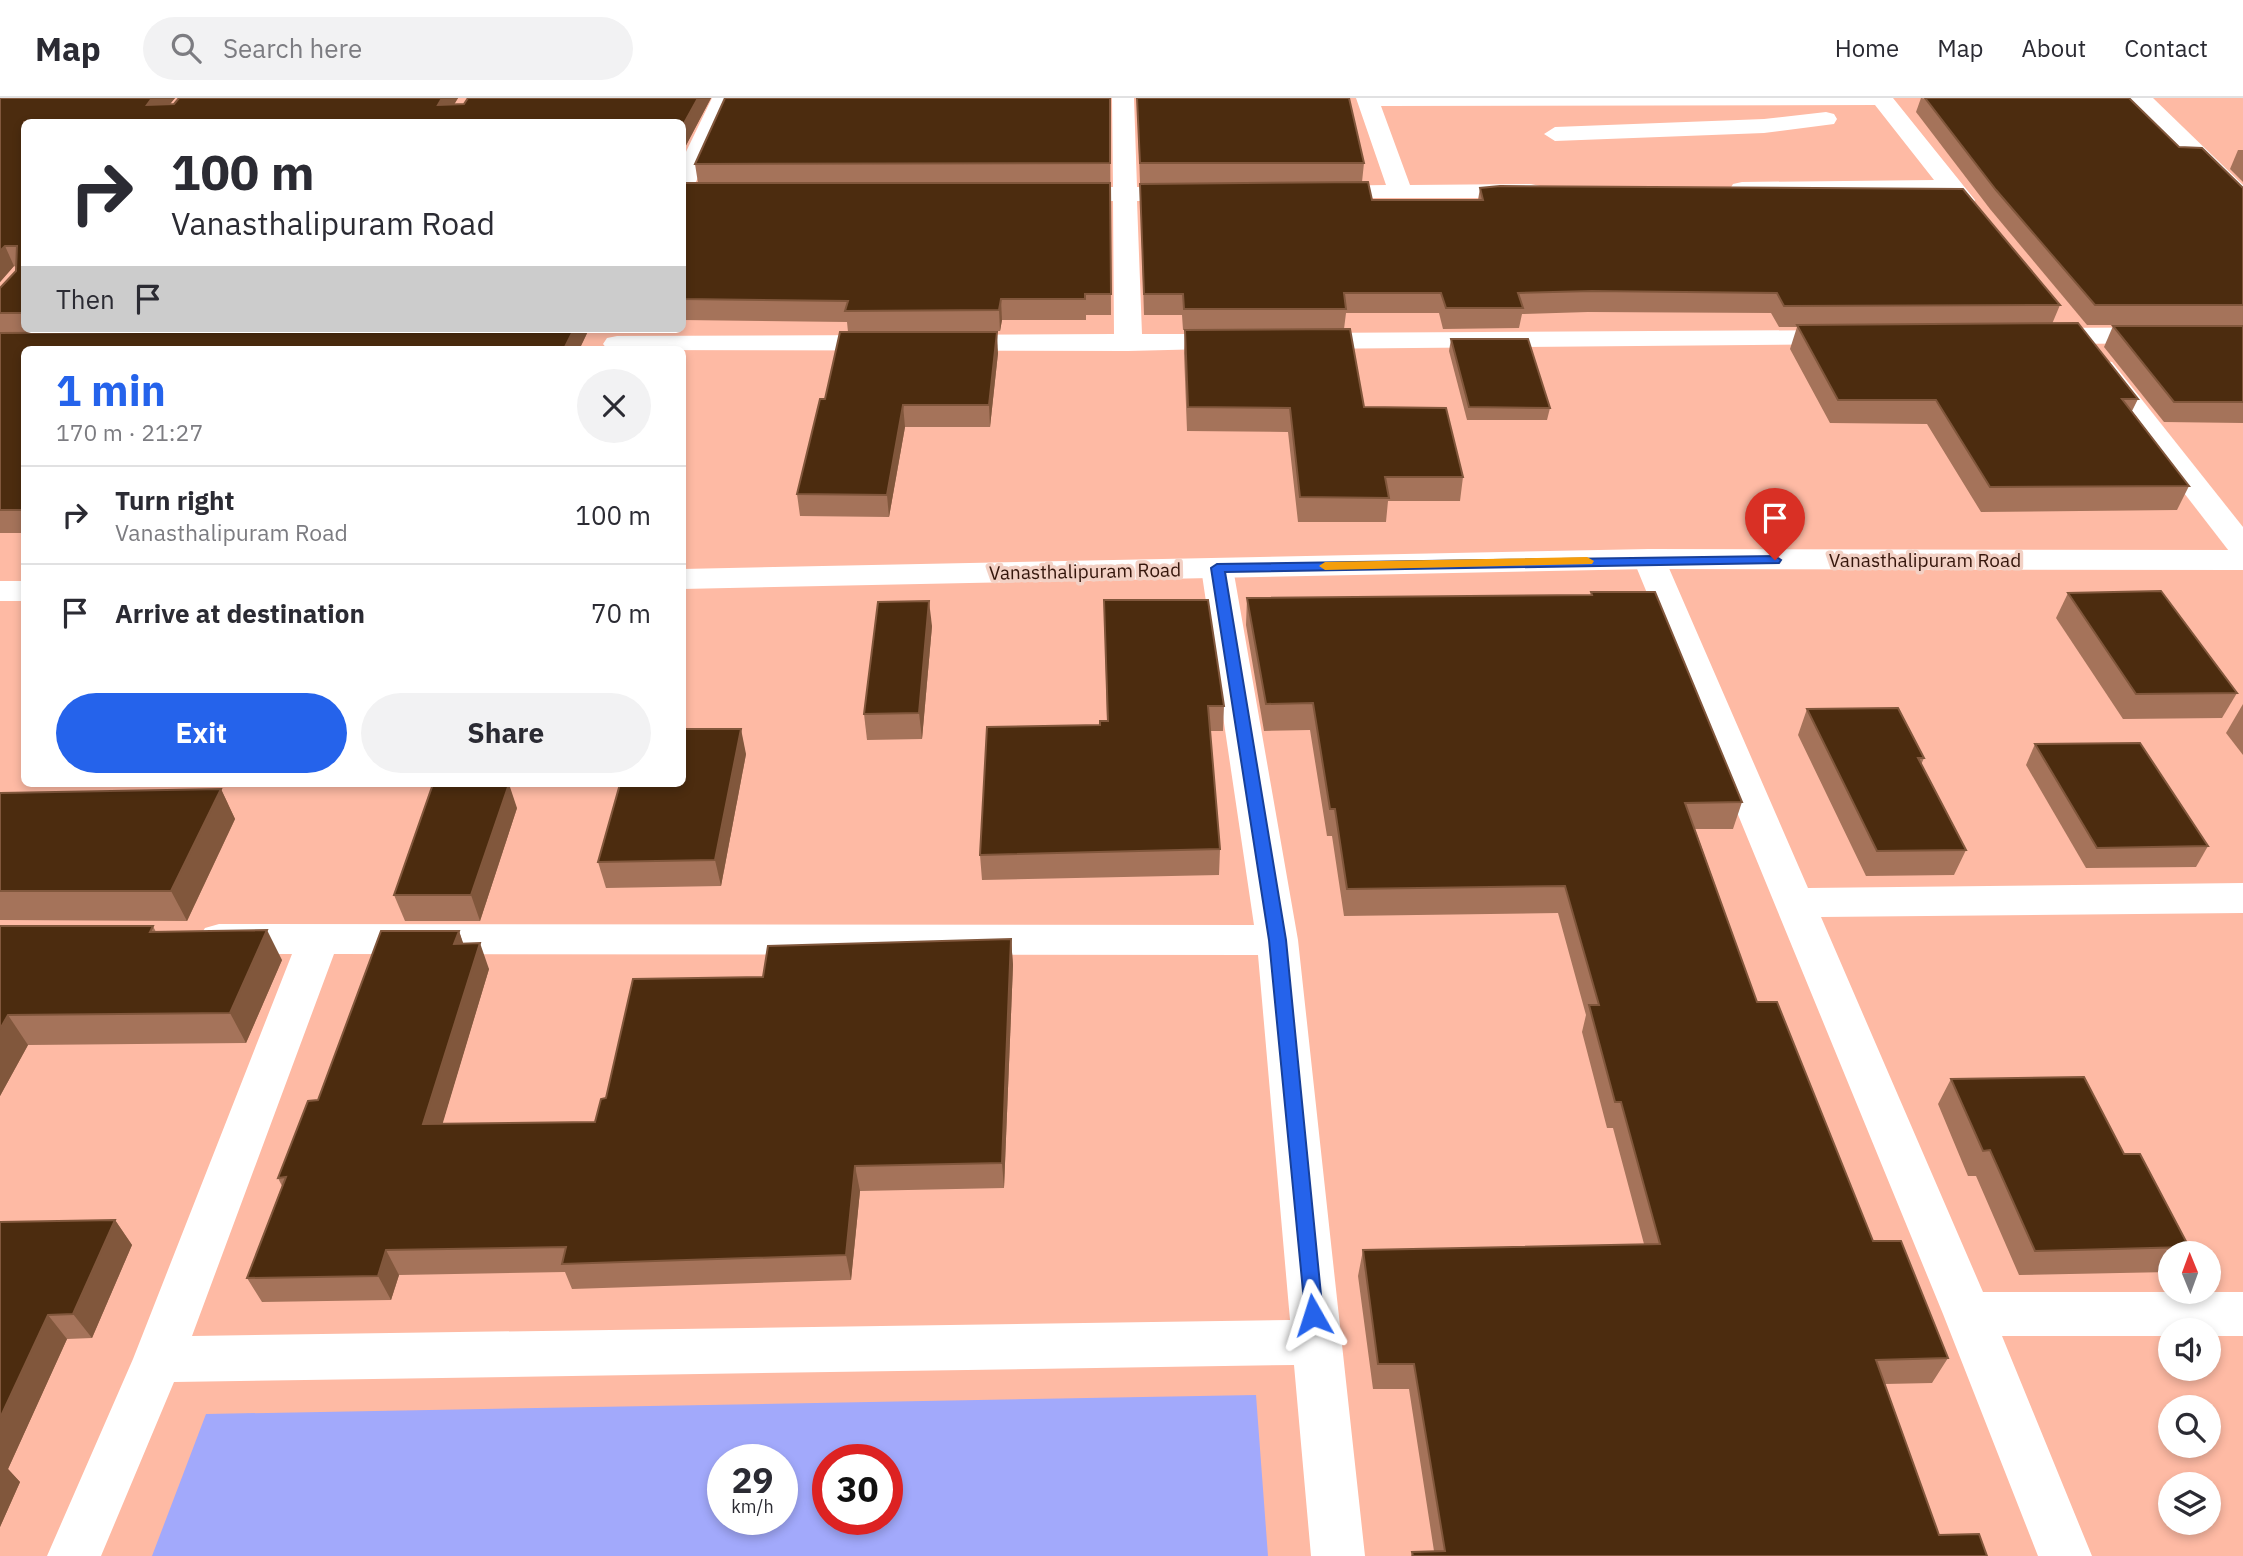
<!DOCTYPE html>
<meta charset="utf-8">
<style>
body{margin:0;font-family:"IBM Plex Sans",sans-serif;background:#f2f2f3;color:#2b2b33;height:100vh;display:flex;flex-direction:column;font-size:26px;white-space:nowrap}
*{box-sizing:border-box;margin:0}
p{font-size:23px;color:#7c7c81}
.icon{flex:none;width:38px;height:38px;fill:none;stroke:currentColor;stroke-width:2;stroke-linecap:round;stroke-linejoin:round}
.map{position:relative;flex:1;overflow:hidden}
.sheet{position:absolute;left:21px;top:248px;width:665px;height:441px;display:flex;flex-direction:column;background:#fff;border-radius:10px;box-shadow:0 4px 10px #0003}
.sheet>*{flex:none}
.top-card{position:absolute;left:21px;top:21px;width:665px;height:214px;border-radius:10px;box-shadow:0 4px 10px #0003;background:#fff;color:#2b2b33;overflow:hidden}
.needle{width:46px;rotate:359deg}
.fabs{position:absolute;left:2158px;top:1143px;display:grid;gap:14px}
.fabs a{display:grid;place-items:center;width:63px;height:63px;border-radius:50%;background:#fff;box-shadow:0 4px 10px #0003;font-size:35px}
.speed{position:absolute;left:707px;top:1346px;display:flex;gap:14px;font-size:35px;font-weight:700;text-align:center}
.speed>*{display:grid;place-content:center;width:91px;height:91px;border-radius:50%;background:#fff;box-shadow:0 4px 10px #0003;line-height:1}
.speed small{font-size:18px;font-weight:400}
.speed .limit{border:10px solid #d22;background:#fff;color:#111}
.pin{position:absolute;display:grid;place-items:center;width:60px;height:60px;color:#fff;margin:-72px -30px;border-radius:50% 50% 50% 0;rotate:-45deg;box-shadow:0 0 7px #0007}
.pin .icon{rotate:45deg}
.me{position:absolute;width:77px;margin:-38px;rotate:354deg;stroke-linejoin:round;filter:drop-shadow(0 0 5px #0008)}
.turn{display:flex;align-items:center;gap:24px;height:147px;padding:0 35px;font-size:32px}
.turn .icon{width:91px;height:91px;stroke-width:2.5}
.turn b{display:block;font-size:49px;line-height:60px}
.then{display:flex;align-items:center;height:66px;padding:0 35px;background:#0003;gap:14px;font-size:26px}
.round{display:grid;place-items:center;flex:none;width:74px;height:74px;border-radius:37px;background:#f2f2f3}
.headline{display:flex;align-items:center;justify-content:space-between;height:119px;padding:0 35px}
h1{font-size:42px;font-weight:700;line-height:52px;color:#2563eb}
.button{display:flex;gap:14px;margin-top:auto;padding:14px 35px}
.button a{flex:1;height:80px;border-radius:42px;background:#2563eb;color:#fff;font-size:28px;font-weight:700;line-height:80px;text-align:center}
.button a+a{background:#f2f2f3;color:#2b2b33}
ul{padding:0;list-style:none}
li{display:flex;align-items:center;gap:21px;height:98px;padding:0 35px;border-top:2px solid #e1e1e2}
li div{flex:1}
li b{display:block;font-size:26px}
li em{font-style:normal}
header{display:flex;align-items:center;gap:42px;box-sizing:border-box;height:98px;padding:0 35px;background:#fff;border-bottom:2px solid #e1e1e2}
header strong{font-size:33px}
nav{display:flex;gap:38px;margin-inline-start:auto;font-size:24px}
.search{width:490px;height:63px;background:#f2f2f3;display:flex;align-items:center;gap:18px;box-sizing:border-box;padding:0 24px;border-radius:38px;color:#7c7c81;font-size:26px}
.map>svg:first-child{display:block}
</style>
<header>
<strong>Map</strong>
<div class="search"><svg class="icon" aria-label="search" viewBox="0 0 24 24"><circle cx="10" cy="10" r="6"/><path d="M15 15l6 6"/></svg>Search here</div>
<nav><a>Home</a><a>Map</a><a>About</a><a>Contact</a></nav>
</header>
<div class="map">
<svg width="2243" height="1458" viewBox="0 0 2243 1458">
<rect width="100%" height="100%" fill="#febaa4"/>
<path fill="#a2a9fb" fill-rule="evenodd" d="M1256,1297L1268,1458H152L206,1316ZM723,1362H782V1421H723ZM828,1362H887V1421H828Z"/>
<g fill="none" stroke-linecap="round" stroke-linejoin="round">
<g fill="#fff" fill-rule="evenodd">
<path d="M712,0H734L694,88L691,93L682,95V62Z"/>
<path d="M1112,0H1134L1137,89H1191L1200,91L1203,96L1200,101L1191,103H1137L1142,236H1238L1248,238L1252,244L1248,250L1128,253L608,252L603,246L607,240L617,238L1114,236L1113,103H1059L1050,101L1047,96L1050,91L1059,89H1113Z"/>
<path d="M1356,0H1893L1975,102L1972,107C1958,111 1954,107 1946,96L1742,98L1733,96L1730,91L1733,86L1742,84L1934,82L1875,7L1381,8L1410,87L1531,86L1540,88L1543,93L1540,98L1531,100H1309L1306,95L1309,90L1318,88L1386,87Z"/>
<path d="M2129,0H2153L2243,87V108L2234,106Z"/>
<path d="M1826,14L1834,16L1837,21L1834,26L1764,35L1555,43L1544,36L1555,29L1764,21Z"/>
<path d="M2243,229V245L2036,246L2026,244L2022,238L2026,232L2036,230Z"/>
<path d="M1847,232L1857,234L1861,240L1857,246L1301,251L1291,249L1287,243L1291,237L1301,235Z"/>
<path d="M2102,262L2112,264L2243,429V460L2232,457L2092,276L2088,270L2092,264Z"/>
<path d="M1649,451L1660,454L1665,461L1808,790L2243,785V815L1821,819L1983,1194H2243V1238H2208V1232H2170V1238H2002L2092,1458H2038L1943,1216L1633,461L1638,454Z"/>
<path d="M1217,460L1229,463L1233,470L1298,842L1365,1458H1311L1294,1267L174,1284L101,1458H47L133,1261L292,856H219L205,852L198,841L205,830L219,826L1254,827L1201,470L1205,463ZM334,856L1258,857L1290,1222L192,1238Z"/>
</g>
<g fill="#fff" fill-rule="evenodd">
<path d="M1649,451L2243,452V472L1649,471L682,491V471Z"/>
<rect x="0" y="483" width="24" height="20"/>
</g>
</g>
<g fill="#a5735a">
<path d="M0,0H175L170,6H174L179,0H458L454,6H464L468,0H711L682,55V24H24V231H589L579,252H24V435H0V190L16,173V169L14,168L0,184Z"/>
<path d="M1110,0L1111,217H1086V222H1002L1000,233L848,234L998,255L990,329H905L889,419L800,418L797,396L825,301L848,234L847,224L682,222V85H698L695,66Z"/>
<path d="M1137,0H1349L1364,65L1362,84L1372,102H1478L1480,90L2060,207L2052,226L2138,301L2132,313L2189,388L2177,412L1981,414L1927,326L1830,325L1790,251L1797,229H1779L1771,215L1588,214L1522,216L1519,230L1443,231L1439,215H1346L1344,231L1364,309L1463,379L1460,403H1388L1386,424H1298L1288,334L1187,333L1184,255L1185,232H1183L1182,217H1144L1140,86L1217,85H1140Z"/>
<path d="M1921,0L2179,49L2243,90V227H2087L1990,111L1916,14Z"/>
<path d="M2238,52H2243V84L2230,71Z"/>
<path d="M2113,228H2243V325L2164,324L2104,249Z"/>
<path d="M1451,241L1550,310L1547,322H1467L1449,253Z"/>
<path d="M1591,494L1742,704L1733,731H1695L1757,904L1873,1143L1948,1260L1932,1285L1885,1286L1939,1437L1987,1458H1411L1412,1454L1434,1453L1409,1291H1373L1358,1178L1363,1152L1644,1146L1613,1030H1607L1582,934L1586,917L1558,815L1344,818L1332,738H1327L1310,632L1264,633L1246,527L1247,500L1591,497Z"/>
<path d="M2068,495L2237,595L2222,620L2123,621L2056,520Z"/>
<path d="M1104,502L1224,608L1223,633H1210L1220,751L1219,777L982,782L980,757L1107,623Z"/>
<path d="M932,528L922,641L867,642L864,616Z"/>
<path d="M2243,606V657L2226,635Z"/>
<path d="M1807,611L1924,660L1921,667L1966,752L1954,777L1866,778L1798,637Z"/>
<path d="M2035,646L2208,748L2196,769L2086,770L2026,667Z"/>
<path d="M746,656L721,788L606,790L598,764Z"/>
<path d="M221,691L235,721L187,823L0,822V695Z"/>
<path d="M517,710L480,823H405L394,797Z"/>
<path d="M0,828H153L156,834L282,862L246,945L28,947L0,998Z"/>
<path d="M459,833L463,846L489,871L442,1026L595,1024L606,1000L763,879L1011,841L1013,867L1004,1090L860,1093L851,1182L572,1191L565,1174L399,1177L391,1202L262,1204L247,1180L282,1088L278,1080L318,1002Z"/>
<path d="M1951,981L2124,1056L2189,1149L2184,1155H2170V1174L2019,1177L1976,1078H1968L1938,1006Z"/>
<path d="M115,1122L132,1147L92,1240L67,1241L8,1371L20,1384L0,1429V1124Z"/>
</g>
<g fill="#81573c">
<path d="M152,0H175L155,24L147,7Z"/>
<path d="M442,0H458L444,24L438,7Z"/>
<path d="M698,0H711L682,55V29Z"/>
<path d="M5,148L14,168L0,184V153Z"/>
<path d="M1001,201L1002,222L1000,233L999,212Z"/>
<path d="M574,231H589L579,252H565V249Z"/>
<path d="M997,234L998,255L990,329L989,307Z"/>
<path d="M903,307L905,329L889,419L887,397Z"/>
<path d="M929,503L932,528L922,641L919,615Z"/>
<path d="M741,631L746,656L721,788L715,762Z"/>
<path d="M509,686L517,710L480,823L471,797Z"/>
<path d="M221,691L235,721L187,823L171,793Z"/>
<path d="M267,832L282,862L246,945L230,915Z"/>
<path d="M459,833L468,859L454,846Z"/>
<path d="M1011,841L1013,867L1004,1090L1002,1065Z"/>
<path d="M480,845L489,871L435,1051L423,1026Z"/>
<path d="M8,917L28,947L0,998V931Z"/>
<path d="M855,1068L860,1093L851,1182L846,1157Z"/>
<path d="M115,1122L132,1147L92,1240L73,1216Z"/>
<path d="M386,1152L399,1177L391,1202L378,1178Z"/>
<path d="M48,1217L67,1241L8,1371L20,1384L0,1429V1320Z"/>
</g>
<g fill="#4c2c0f" stroke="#81573c" stroke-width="2">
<path d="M0,0H152L147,7L174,6L179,0H442L438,7L464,6L468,0H698L682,29V24H24V215H0V190L16,173L17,148H5L0,153Z"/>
<path d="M725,0H1110V65L695,66Z"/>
<path d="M1137,0H1349L1364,65H1140Z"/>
<path d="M1925,0H2129L2179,49L2202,50L2243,90V207H2095L1996,92Z"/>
<path d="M1368,84L1372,102H1483L1480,90L1500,88L1963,91L2060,207L1784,208L1777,195L1592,193L1518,195L1523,210H1446L1441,195H1344L1346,211H1184L1183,196H1144L1140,86Z"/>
<path d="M682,85H1110L1111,196H1085V201H1001L999,212L845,213L848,203L682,201Z"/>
<path d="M2078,225L2138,301H2122L2189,388L1990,389L1936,302H1838L1797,227Z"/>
<path d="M2113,228H2243V304H2174Z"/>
<path d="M312,231H574L565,249H559L558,252H24V412H0V235L311,233Z"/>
<path d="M1350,231L1364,309L1446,310L1463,379H1385L1389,400L1300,399L1290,310L1188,309L1185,232Z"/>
<path d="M840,234H997L989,307H903L887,397L797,396L820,301H825Z"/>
<path d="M1451,241H1528L1550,310L1469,309Z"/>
<path d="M2161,493L2237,595L2136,596L2068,495Z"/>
<path d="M1591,494H1655L1742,704L1685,705L1757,904H1777L1873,1143H1901L1948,1260L1876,1262L1939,1437L1979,1436L1987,1458H1413L1412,1454L1445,1453L1414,1266H1378L1363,1152L1660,1146L1621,1004H1615L1589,907H1599L1565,788L1347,791L1335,711H1330L1313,605L1266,606L1247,500L1592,497Z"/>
<path d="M1104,502H1208L1224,608H1208L1220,751L980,757L987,629L1100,627V623H1108Z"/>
<path d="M929,503L919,615L864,616L878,504Z"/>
<path d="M1898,610L1924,660H1918L1966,752L1877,753L1807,611Z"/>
<path d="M682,631H741L715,762L598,764L620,686H682Z"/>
<path d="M2140,645L2208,748L2097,750L2035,646Z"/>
<path d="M433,686H509L471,797H394Z"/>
<path d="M221,691L171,793H0V695Z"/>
<path d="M0,828H153L150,834L267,832L230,915L8,917L0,931Z"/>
<path d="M381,833H459L454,846L480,845L423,1026L595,1024L601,1001L606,1000L633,881L763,879L768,848L1011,841L1002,1065L855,1068L846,1157L562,1166L566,1149L386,1152L378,1178L247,1180L286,1079L278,1080L308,1003L318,1002Z"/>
<path d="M2084,979L2124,1056H2140L2189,1149L2035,1153L1990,1052L1983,1053L1951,981Z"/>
<path d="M115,1122L73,1216L48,1217L0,1320V1124Z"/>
</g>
<path fill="#2563eb" stroke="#184099" stroke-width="2" d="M1775,458L1781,462L1779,465L1225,474L1286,842L1323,1217L1320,1224L1313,1226L1306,1224L1269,842L1211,470L1217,466Z"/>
<path fill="#f59e0b" d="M1587,459L1594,463L1592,466L1325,472L1319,468L1325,464Z"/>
<g text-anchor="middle" stroke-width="7" stroke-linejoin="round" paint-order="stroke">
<g font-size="19" fill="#35160c" stroke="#f3d1c5">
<text x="1925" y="469">Vanasthalipuram Road</text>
<text transform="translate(1085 473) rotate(-1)" y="7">Vanasthalipuram Road</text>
</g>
</g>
</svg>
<div class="fabs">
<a><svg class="needle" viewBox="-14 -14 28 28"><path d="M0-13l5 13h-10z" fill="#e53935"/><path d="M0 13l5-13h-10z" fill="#7c7c81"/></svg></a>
<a><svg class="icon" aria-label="sound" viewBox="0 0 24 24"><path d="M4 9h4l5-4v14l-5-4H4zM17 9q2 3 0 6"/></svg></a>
<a><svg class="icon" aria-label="search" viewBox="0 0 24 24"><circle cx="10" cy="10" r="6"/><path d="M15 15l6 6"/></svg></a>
<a><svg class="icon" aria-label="layers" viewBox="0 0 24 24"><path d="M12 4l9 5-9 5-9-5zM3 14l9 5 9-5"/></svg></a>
</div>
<div class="speed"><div>29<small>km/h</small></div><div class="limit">30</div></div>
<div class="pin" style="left:1775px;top:462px;background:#d93025"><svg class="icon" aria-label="arrive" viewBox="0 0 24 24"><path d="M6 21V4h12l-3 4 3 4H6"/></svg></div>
<svg class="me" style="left:1313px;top:1217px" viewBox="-20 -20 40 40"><path d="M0-17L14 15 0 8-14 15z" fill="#2563eb" stroke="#fff" stroke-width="4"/></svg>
<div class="top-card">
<div class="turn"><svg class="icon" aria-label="right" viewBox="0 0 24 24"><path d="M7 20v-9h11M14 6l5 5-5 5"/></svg><div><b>100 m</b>Vanasthalipuram Road</div></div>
<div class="then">Then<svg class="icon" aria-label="arrive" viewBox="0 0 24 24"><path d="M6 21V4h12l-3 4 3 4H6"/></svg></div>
</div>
<section class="sheet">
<div class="headline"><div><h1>1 min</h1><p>170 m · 21:27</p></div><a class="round"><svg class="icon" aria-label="close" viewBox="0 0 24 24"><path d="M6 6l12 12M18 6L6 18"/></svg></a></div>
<ul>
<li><svg class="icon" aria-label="right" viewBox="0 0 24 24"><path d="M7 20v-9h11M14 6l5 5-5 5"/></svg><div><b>Turn right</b><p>Vanasthalipuram Road</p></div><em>100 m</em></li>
<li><svg class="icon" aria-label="arrive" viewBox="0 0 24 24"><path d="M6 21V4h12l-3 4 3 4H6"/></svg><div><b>Arrive at destination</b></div><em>70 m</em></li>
</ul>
<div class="button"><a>Exit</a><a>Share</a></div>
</section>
</div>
